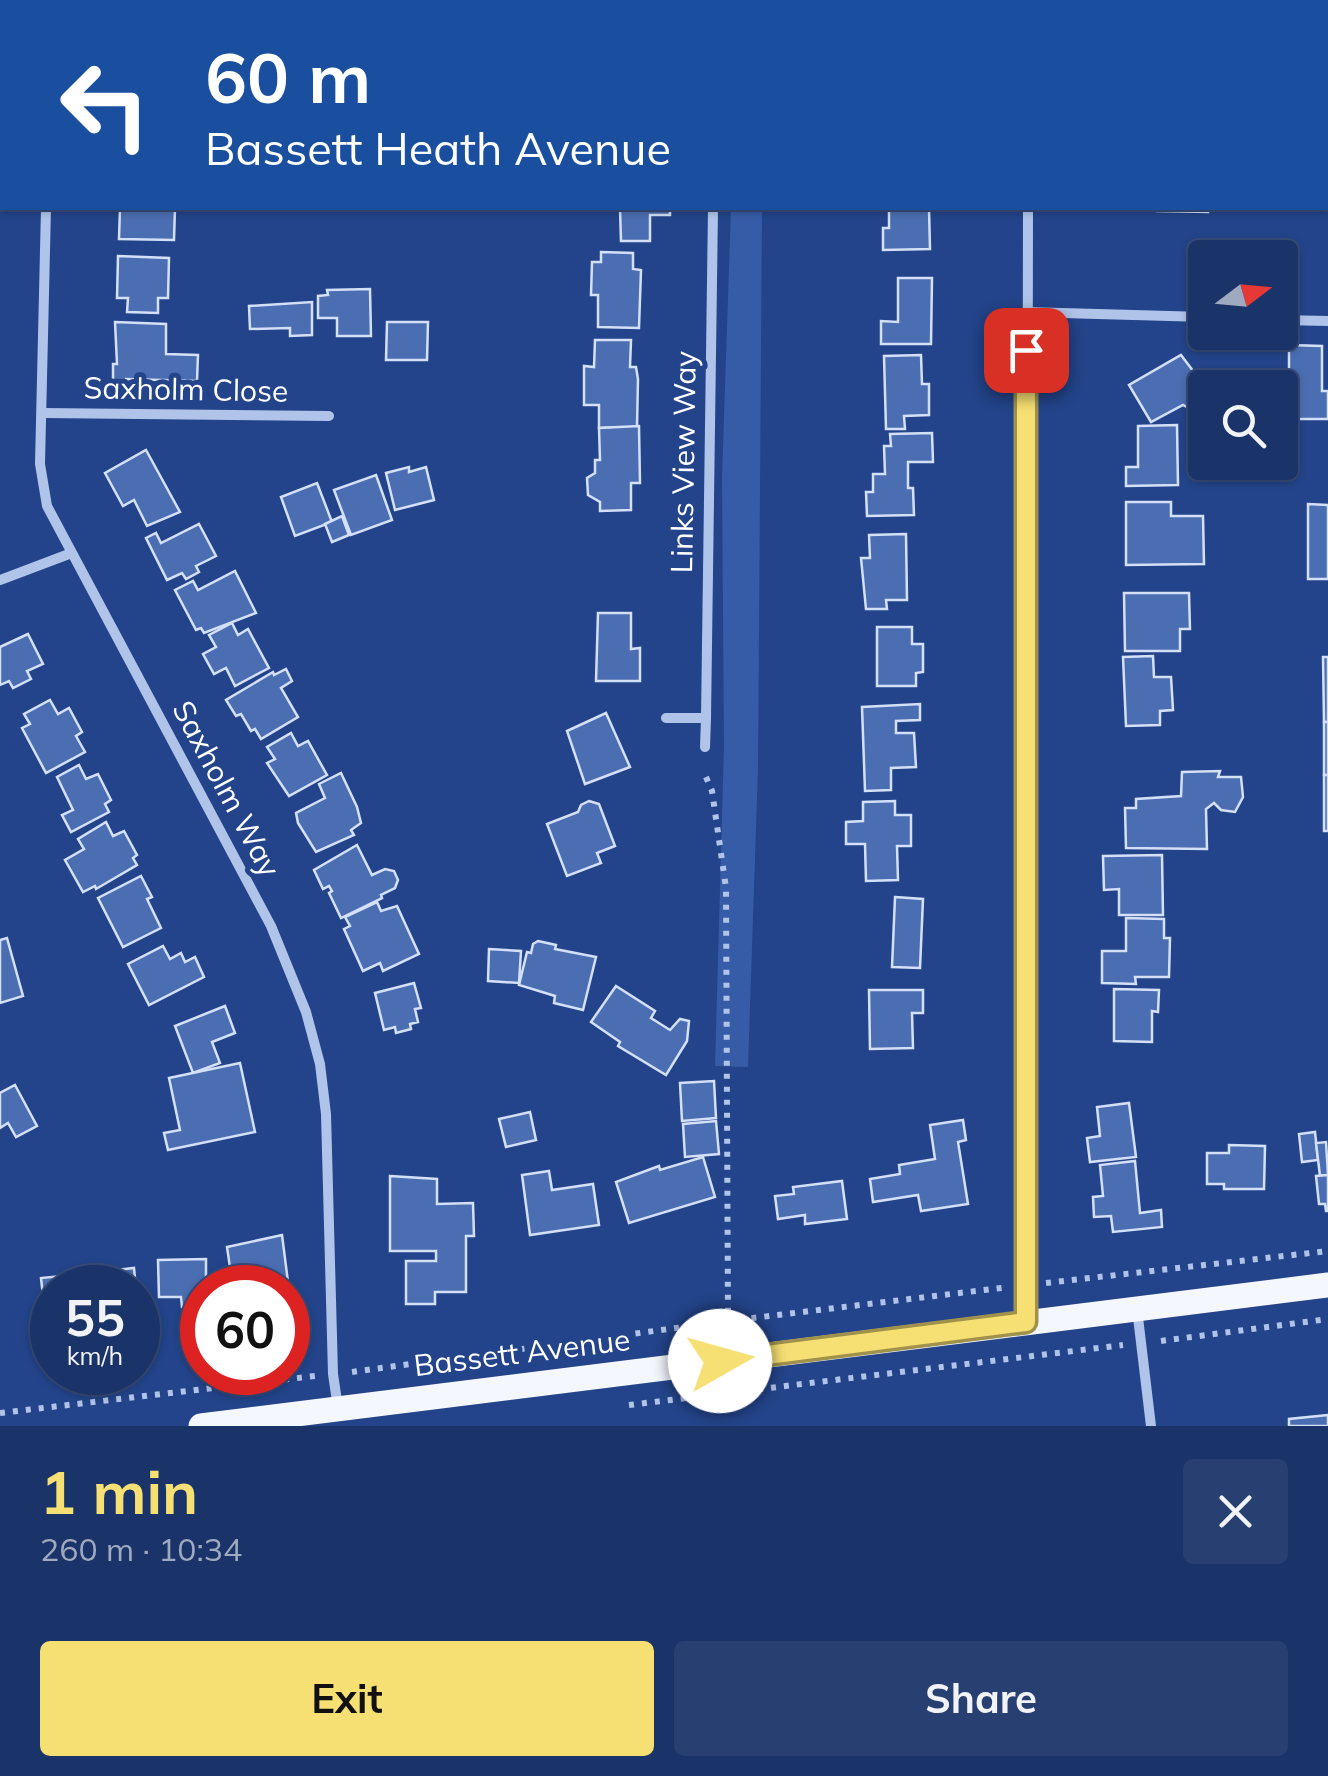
<!DOCTYPE html>
<meta charset="utf-8">
<style>
body{margin:0;font-family:Mulish,sans-serif;background:#273f71;color:#f1f3f6;height:100vh;display:flex;flex-direction:column;font-size:38px;white-space:nowrap}
*{box-sizing:border-box;margin:0}
p{font-size:32px;color:#9faac0}
.icon{flex:none;width:55px;height:55px;fill:none;stroke:currentColor;stroke-width:2;stroke-linecap:round;stroke-linejoin:round}
.map{position:relative;height:1426px;overflow:hidden}
.panel{display:flex;flex-direction:column;background:#1a3368;flex:1}
.panel>*{flex:none}
.hud{position:absolute;left:0px;top:0px;width:1330px;height:210px;box-shadow:0 2px 8px #0004,0 0 0 2px #384e7c;background:#1a4fa0;color:#fff;overflow:hidden}
.needle{width:65px;rotate:74deg}
.fabs{position:absolute;left:1188px;top:240px;display:grid;gap:20px}
.fabs a{display:grid;place-items:center;width:110px;height:110px;border-radius:10px;background:#1a3368;box-shadow:0 2px 8px #0004,0 0 0 2px #384e7c;font-size:50px}
.speed{position:absolute;left:30px;top:1265px;display:flex;gap:20px;font-size:50px;font-weight:700;text-align:center}
.speed>*{display:grid;place-content:center;width:130px;height:130px;border-radius:50%;background:#1a3368;box-shadow:0 2px 8px #0004,0 0 0 2px #384e7c;line-height:1}
.speed small{font-size:25px;font-weight:400}
.speed .limit{border:15px solid #d22;background:#fff;color:#111}
.pin{position:absolute;display:grid;place-items:center;width:85px;height:85px;color:#fff;margin:-42px;border-radius:20px;box-shadow:0 5px 15px #0006}
.me{position:absolute;width:110px;margin:-55px;rotate:83deg;stroke-linejoin:round;filter:drop-shadow(0 0 8px #0008)}
.turn{display:flex;align-items:center;gap:35px;height:210px;padding:0 40px;font-size:45px}
.turn .icon{width:130px;height:130px;stroke-width:2.5}
.turn b{display:block;font-size:70px;line-height:85px}
.round{display:grid;place-items:center;flex:none;width:105px;height:105px;border-radius:10px;background:#273f71}
.head{display:flex;align-items:center;justify-content:space-between;height:170px;padding:0 40px}
h1{font-size:60px;font-weight:700;line-height:75px;color:#f6df73}
.primary-button{display:flex;gap:20px;margin-top:auto;padding:20px 40px}
.primary-button a{flex:1;height:115px;border-radius:10px;background:#f6df73;color:#111;font-size:40px;font-weight:700;line-height:115px;text-align:center}
.primary-button a+a{background:#273f71;color:#f1f3f6}
.map>svg:first-child{display:block}
</style>
<div class="map">
<svg width="1328" height="1426" viewBox="0 0 1328 1426">
<rect width="100%" height="100%" fill="#23448a"/>
<path fill="#375ca7" d="M731,208H762L758,768L748,1067L715,1066L724,746L722,478Z"/>
<g fill="#4b6eb2" stroke="#d4e0f8" stroke-width="2.5">
<path d="M120,208H175L174,240L119,239Z"/>
<path d="M620,208H670V215H650V241H621Z"/>
<path d="M889,208H929L930,249L883,250V228H889Z"/>
<path d="M1157,208H1208V212L1157,211Z"/>
<rect x="1219" y="208" width="63" height="2"/>
<path d="M601,252L633,253V269L641,270L639,328L598,327V295H591L592,262H601Z"/>
<path d="M118,256L169,258L168,298H158V313L127,312L128,298H117Z"/>
<path d="M898,278H932L931,344H881V321L898,322Z"/>
<path d="M370,289L371,336H337V318H318V296L328,295L327,290Z"/>
<path d="M312,302V335L290,336V328L250,329L249,306Z"/>
<path d="M115,322L166,324V354L198,355L197,381L126,379V384H113V364H117Z"/>
<path d="M387,322H428L427,360H386Z"/>
<path d="M595,340H631L630,367H636L638,379L637,427L599,428V405H584V366L594,367Z"/>
<path d="M1289,345L1322,346V391H1328V419H1280V388H1289Z"/>
<path d="M921,355L922,384H929V415L904,416L905,429H886L884,356Z"/>
<path d="M1181,355L1206,388L1205,417L1183,405L1151,422L1129,385Z"/>
<path d="M1177,425L1178,485L1126,486V467H1138V426Z"/>
<path d="M639,426L640,483H631V510L600,511V502L588,495L587,478L595,473V460H600L599,428Z"/>
<path d="M932,433L933,462H908V488H913L914,515L867,516L866,492H873V474H885L884,446H891L890,434Z"/>
<path d="M146,450L180,512L147,526L134,500L123,506L105,473Z"/>
<path d="M409,467V472L426,467L434,500L395,510L386,473Z"/>
<path d="M376,475L392,520L351,535L334,490Z"/>
<path d="M317,483L332,522L295,536L281,497Z"/>
<path d="M1126,502H1171V516H1203L1204,564L1126,565Z"/>
<path d="M1308,504L1328,505V579H1308Z"/>
<path d="M342,516L349,535L332,542L325,524Z"/>
<path d="M199,524L216,556L196,566L199,572L186,579L182,573L167,580L146,538L156,533L161,543Z"/>
<path d="M906,534L907,600H886L887,609H866L861,558H870L869,535Z"/>
<path d="M235,571L256,613L204,633L201,628L196,630L175,590L193,581L198,590Z"/>
<path d="M1124,593H1189L1190,629H1180V651H1125Z"/>
<path d="M598,613H631V649L640,648V681H596Z"/>
<path d="M232,623L238,635L248,629L269,668L235,686L226,668L214,674L203,654L216,647L209,635Z"/>
<path d="M877,627H912V644H923V672L916,673V686H877Z"/>
<path d="M28,634L43,664L27,671L31,679L13,688L9,681L0,685V647Z"/>
<path d="M1153,656L1154,677H1171L1173,710L1160,711V725L1126,726L1123,657Z"/>
<path d="M1323,657H1328V722H1324Z"/>
<path d="M286,669L292,681L281,688L298,717L261,739L255,729L251,731L241,714L236,716L226,700L273,672L274,675Z"/>
<path d="M50,700L58,714L69,708L82,732L76,736L85,752L46,773L22,728L30,724L24,714Z"/>
<path d="M920,704V720L896,721V733H914L916,767L891,768V790L865,791L862,707Z"/>
<path d="M606,713L630,767L585,784L567,731Z"/>
<rect x="1324" y="722" width="4" height="53"/>
<path d="M291,733L298,746L308,741L327,775L289,796L267,763L275,759L267,747Z"/>
<path d="M79,765L86,779L98,774L111,800L105,804L109,812L71,832L62,815L73,810L57,777Z"/>
<path d="M1220,771L1218,777H1241L1243,797L1235,812L1221,810L1214,803L1206,809L1207,849L1126,848L1125,808H1136V799L1181,796L1182,772Z"/>
<path d="M341,773L357,807L361,823L351,830L354,835L316,852L298,823L296,813L325,798L319,784Z"/>
<rect x="1324" y="775" width="4" height="56"/>
<path d="M589,801L599,804L615,846L597,853L601,863L567,876L547,824L578,812L581,805Z"/>
<path d="M895,801V815H911V846H897L898,880L866,881L865,844H846V822L863,821V802Z"/>
<path d="M106,822L113,836L124,831L137,855L133,858L137,865L96,889L95,886L83,892L65,860L84,849L78,839Z"/>
<path d="M357,845L372,875L385,869L394,871L398,880L395,888L381,895L382,898L341,918L329,893L332,891L329,886L323,889L314,870Z"/>
<path d="M1162,855L1163,915H1119V889L1104,890L1103,856Z"/>
<path d="M141,876L152,897L147,899L161,928L123,947L98,898Z"/>
<path d="M895,897L923,899L920,968L892,967Z"/>
<path d="M377,902L381,911L397,906L419,954L383,971L380,963L363,971L344,929L350,926L345,917Z"/>
<path d="M1126,918L1164,919V938H1170L1169,977H1135L1136,984L1102,983V951H1126Z"/>
<path d="M7,938L23,996L0,1003V940Z"/>
<path d="M538,941L556,945L555,949L596,957L583,1010L554,1003L555,996L519,985L527,952L531,953L533,944Z"/>
<path d="M163,946L170,959L181,953L185,962L195,957L204,977L149,1005L128,964Z"/>
<path d="M489,949L521,951L519,983L488,981Z"/>
<path d="M414,983L421,1008L415,1009L418,1022L410,1024L411,1029L396,1033L395,1027L384,1030L375,993Z"/>
<path d="M616,986L655,1011L651,1018L670,1030L680,1019L689,1021L687,1041L666,1075L618,1046L620,1042L591,1022Z"/>
<path d="M1114,989L1159,990L1158,1012L1152,1011V1042L1114,1041Z"/>
<path d="M869,990H923V1013H912L913,1048L870,1049Z"/>
<path d="M225,1006L235,1033L212,1042L220,1063L193,1073L175,1026Z"/>
<path d="M240,1063L255,1132L168,1150L164,1133L180,1130L169,1078Z"/>
<path d="M714,1081L716,1118L682,1121L680,1083Z"/>
<path d="M15,1085L37,1126L16,1137L8,1123L0,1128V1093Z"/>
<path d="M1129,1103L1136,1157L1090,1162L1087,1138L1100,1136L1097,1107Z"/>
<path d="M530,1112L536,1140L506,1147L499,1119Z"/>
<path d="M963,1120L966,1140L958,1142L968,1204L921,1211L918,1195L873,1202L870,1179L900,1174L899,1165L935,1159L930,1125Z"/>
<path d="M716,1121L719,1154L685,1157L683,1124Z"/>
<path d="M1315,1132L1318,1160L1302,1162L1299,1134Z"/>
<path d="M1326,1142L1328,1175L1320,1176L1316,1143Z"/>
<path d="M1229,1145L1265,1146L1264,1189H1224V1184H1207V1153H1229Z"/>
<path d="M703,1157L715,1197L629,1223L616,1182L659,1166L660,1170Z"/>
<path d="M1135,1161L1140,1213L1161,1210L1162,1227L1113,1232L1111,1216L1094,1217L1093,1197L1103,1196L1100,1165Z"/>
<path d="M549,1171L552,1190L593,1184L599,1225L530,1235L522,1175Z"/>
<path d="M1328,1175V1211H1326L1325,1204H1319L1316,1176Z"/>
<path d="M390,1176L437,1179V1204L473,1203L474,1236H466V1292H435V1304H406V1261H436V1251H390Z"/>
<path d="M842,1181L847,1219L805,1224V1215L778,1219L775,1196L794,1194L793,1187Z"/>
<path d="M282,1235L288,1282L233,1288L227,1247Z"/>
<path d="M206,1259V1288H202V1307H182L181,1297H159L158,1260Z"/>
<path d="M134,1268L136,1288H92L90,1273Z"/>
<path d="M90,1273L92,1288H52V1324H46L41,1278Z"/>
<path d="M1328,1415V1426H1289V1419Z"/>
</g>
<g fill="none" stroke-linecap="round" stroke-linejoin="round">
<g stroke="#b0c4ea" stroke-width="6" stroke-dasharray="5 8" stroke-linecap="butt">
<path d="M706,777L712,791L726,888L728,1321"/>
<path d="M1046,1283L1328,1251"/>
<path d="M1161,1341L1328,1319"/>
<path d="M352,1372L728,1321L1009,1287"/>
<path d="M629,1405L1123,1345"/>
<path d="M0,1413L315,1376"/>
</g>
<g stroke="#b0c4ea" stroke-width="10">
<path d="M110,2L131,0"/>
<path d="M716,2V0"/>
<path d="M1030,2V0"/>
<path d="M0,16H2"/>
<path d="M46,208L40,464L47,506L271,926L306,1012L320,1064L326,1114L333,1374L338,1408"/>
<path d="M1026,312L1205,317"/>
<path d="M1280,320L1328,321"/>
<path d="M43,413L329,416"/>
<path d="M0,580L69,554"/>
<path d="M666,718H706L705,747"/>
<path d="M706,718L713,208"/>
<path d="M1137,1309L1151,1426"/>
<path d="M1026,1321L1028,208"/>
</g>
<path stroke="#f4f7fe" stroke-width="25" d="M201,1426L1328,1285"/>
</g>
<g fill="none" stroke-linecap="round" stroke-linejoin="round">
<defs>
<path id="route" d="M720,1361L1026,1322V350"/>
</defs>
<use href="#route" stroke="#a0914b" stroke-width="25"/>
<use href="#route" stroke="#f6df73" stroke-width="18"/>
</g>
<g text-anchor="middle" stroke-width="10" stroke-linejoin="round" paint-order="stroke">
<g font-size="30" fill="#fff" stroke="#23448a">
<text transform="translate(186 390) rotate(1)" y="10">Saxholm Close</text>
<text transform="translate(684 462) rotate(-89)" y="10">Links View Way</text>
<text transform="translate(226 789) rotate(62)" y="10">Saxholm Way</text>
<text transform="translate(522 1353) rotate(-7)" y="10">Bassett Avenue</text>
</g>
</g>
</svg>
<div class="fabs">
<a><svg class="needle" viewBox="-14 -14 28 28"><path d="M0-13l5 13h-10z" fill="#e53935"/><path d="M0 13l5-13h-10z" fill="#9faac0"/></svg></a>
<a><svg class="icon" aria-label="search" viewBox="0 0 24 24"><circle cx="10" cy="10" r="6"/><path d="M15 15l6 6"/></svg></a>
</div>
<div class="speed"><div>55<small>km/h</small></div><div class="limit">60</div></div>
<div class="pin" style="left:1026px;top:350px;background:#d93025"><svg class="icon" aria-label="arrive" viewBox="0 0 24 24"><path d="M6 21V4h12l-3 4 3 4H6"/></svg></div>
<svg class="me" style="left:720px;top:1361px" viewBox="-20 -20 40 40"><circle r="19" fill="#fff"/><path d="M0-13L10 11 0 6-10 11z" fill="#f6df73"/></svg>
<div class="hud">
<div class="turn"><svg class="icon" aria-label="left" viewBox="0 0 24 24"><path d="M17 20v-9H6M10 6l-5 5 5 5"/></svg><div><b>60 m</b>Bassett Heath Avenue</div></div>
</div>
</div>
<section class="panel">
<div class="head"><div><h1>1 min</h1><p>260 m · 10:34</p></div><a class="round"><svg class="icon" aria-label="close" viewBox="0 0 24 24"><path d="M6 6l12 12M18 6L6 18"/></svg></a></div>
<div class="primary-button"><a>Exit</a><a>Share</a></div>
</section>
